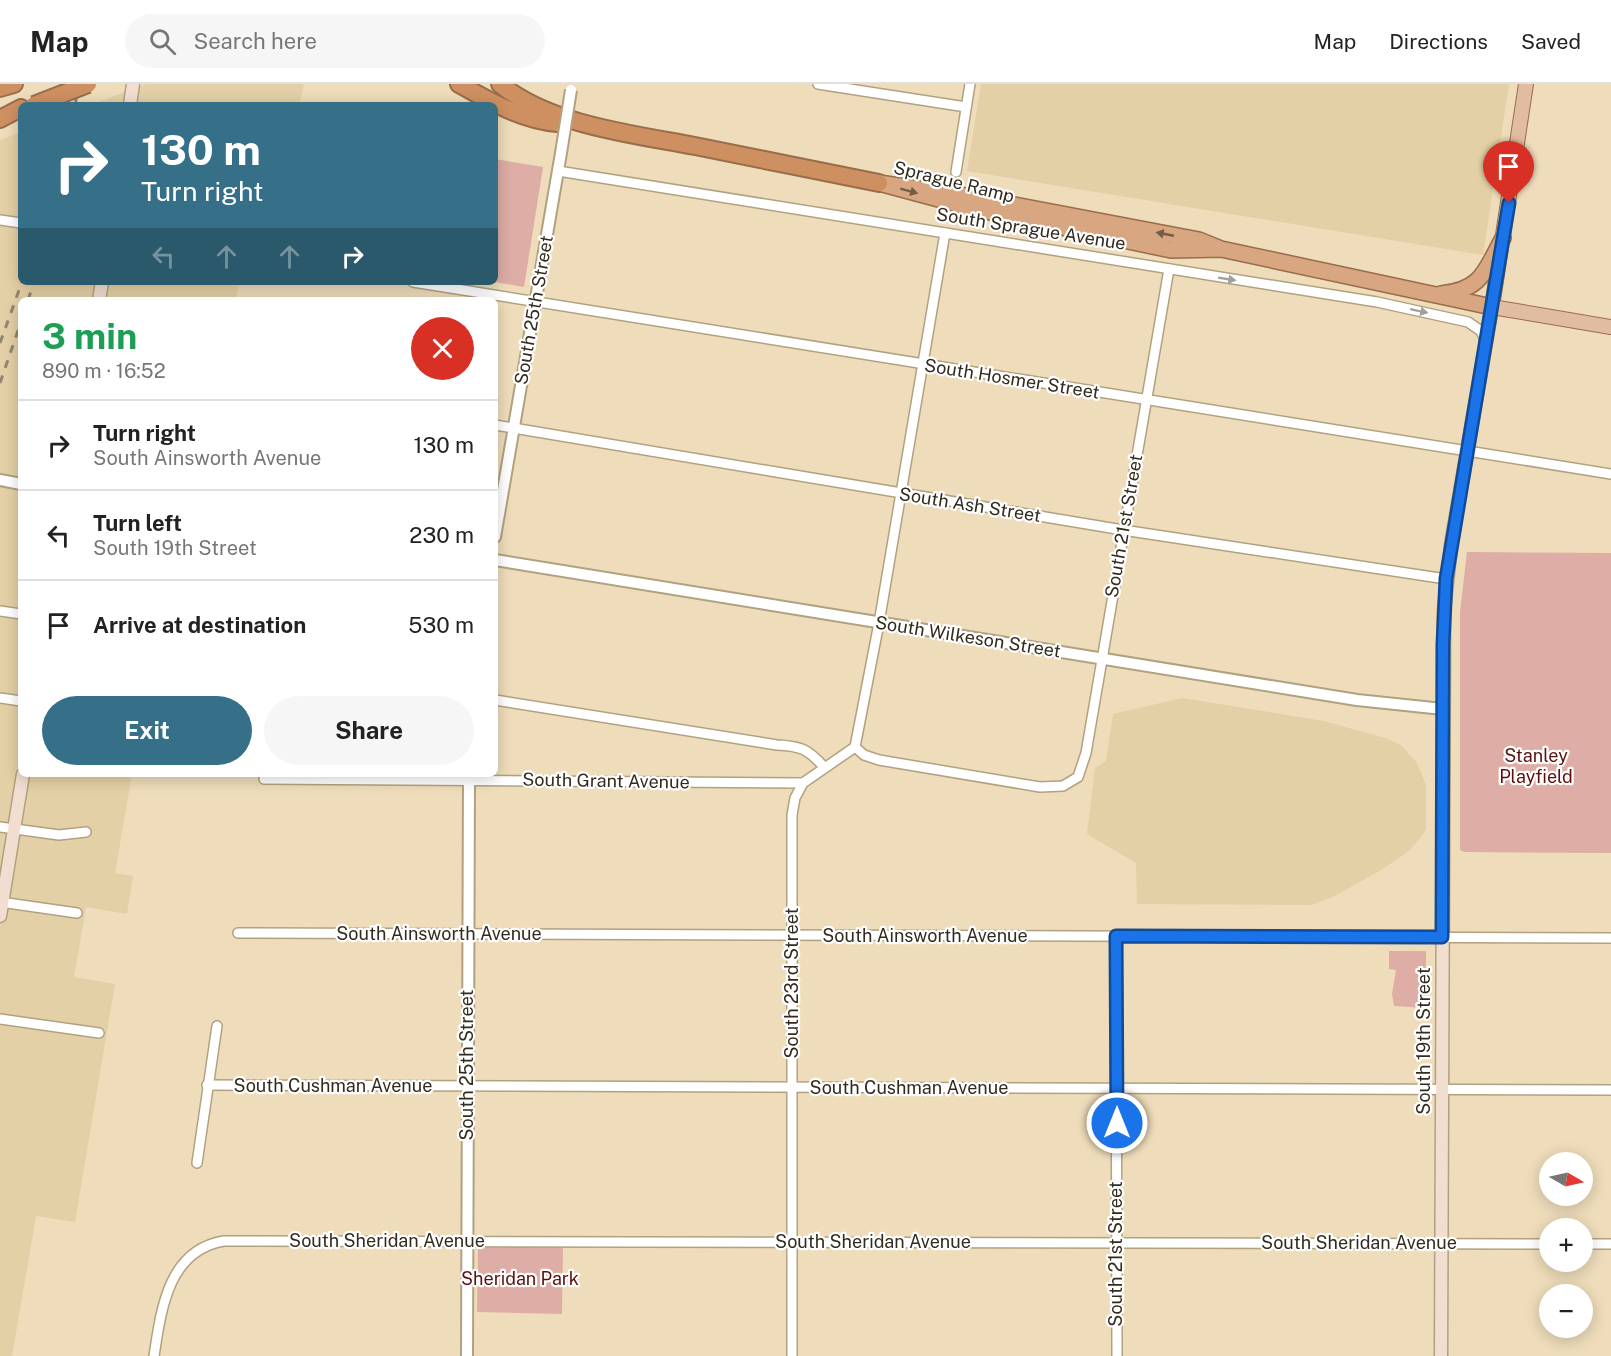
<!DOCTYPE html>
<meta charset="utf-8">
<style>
body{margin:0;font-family:"Public Sans",sans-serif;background:#f6f6f6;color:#222;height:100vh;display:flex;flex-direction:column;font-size:22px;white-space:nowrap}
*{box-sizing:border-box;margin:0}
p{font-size:20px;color:#767676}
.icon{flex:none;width:33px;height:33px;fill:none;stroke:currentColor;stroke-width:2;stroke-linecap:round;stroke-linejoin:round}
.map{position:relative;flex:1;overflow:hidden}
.details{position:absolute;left:18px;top:213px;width:480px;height:480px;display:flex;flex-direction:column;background:#fff;border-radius:9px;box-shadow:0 3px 15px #0003}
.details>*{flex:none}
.banner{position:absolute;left:18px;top:18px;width:480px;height:183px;border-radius:9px;box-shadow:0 3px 15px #0003;background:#357088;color:#fff;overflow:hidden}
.needle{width:39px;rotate:99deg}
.buttons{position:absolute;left:1539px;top:1068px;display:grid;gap:12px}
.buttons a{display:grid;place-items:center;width:54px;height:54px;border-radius:50%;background:#fff;box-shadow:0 3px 15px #0003;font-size:30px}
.pin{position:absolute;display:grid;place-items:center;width:51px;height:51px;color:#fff;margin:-62px -26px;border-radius:50% 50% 50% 0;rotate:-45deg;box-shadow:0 0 6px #0007}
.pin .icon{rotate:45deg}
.me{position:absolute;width:66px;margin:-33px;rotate:0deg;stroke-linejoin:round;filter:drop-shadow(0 0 4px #0008)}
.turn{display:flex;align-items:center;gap:21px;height:126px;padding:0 24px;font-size:27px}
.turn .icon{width:78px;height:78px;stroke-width:2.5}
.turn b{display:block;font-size:42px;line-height:51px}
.lanes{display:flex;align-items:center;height:57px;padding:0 24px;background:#0003;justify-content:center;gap:30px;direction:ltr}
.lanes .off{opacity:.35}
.round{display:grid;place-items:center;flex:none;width:63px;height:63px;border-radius:32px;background:#f6f6f6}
.head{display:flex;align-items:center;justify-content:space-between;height:102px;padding:0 24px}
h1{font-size:36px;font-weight:700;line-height:45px;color:#1e9e55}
.button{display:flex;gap:12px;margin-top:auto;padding:12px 24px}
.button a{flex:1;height:69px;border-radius:36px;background:#357088;color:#fff;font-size:24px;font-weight:700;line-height:69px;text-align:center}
.button a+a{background:#f6f6f6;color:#222}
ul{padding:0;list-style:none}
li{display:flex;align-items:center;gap:18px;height:90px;padding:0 24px;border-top:2px solid #e0e0e0}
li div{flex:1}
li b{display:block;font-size:22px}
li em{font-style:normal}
header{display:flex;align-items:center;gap:36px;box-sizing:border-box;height:84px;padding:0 30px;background:#fff;border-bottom:2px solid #e0e0e0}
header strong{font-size:28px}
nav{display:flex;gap:33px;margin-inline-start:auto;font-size:21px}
.search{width:420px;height:54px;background:#f6f6f6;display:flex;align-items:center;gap:15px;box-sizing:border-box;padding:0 21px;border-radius:33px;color:#767676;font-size:22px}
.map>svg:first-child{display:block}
</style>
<header>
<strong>Map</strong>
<div class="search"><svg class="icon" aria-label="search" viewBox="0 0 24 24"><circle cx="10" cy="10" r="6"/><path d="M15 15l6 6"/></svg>Search here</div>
<nav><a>Map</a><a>Directions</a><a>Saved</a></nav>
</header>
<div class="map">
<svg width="1611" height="1272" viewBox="0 0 1611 1272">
<rect width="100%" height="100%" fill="#eedcba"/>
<g fill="#e4d0a6">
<path d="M146,0H304L299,21H91Z"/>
<path d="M981,0H1509L1483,171L967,87Z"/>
<path d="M21,48V198H239L236,216H21V690H132L115,789L133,792L127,830L86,823L74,893L115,900L75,1138L36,1132L12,1272H0V56Z"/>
<path d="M1182,614L1324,637L1388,655L1402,662L1417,679L1426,701V745L1422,752L1409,767L1381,786L1333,813L1311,821L1137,820L1136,779L1087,750L1095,684L1106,677L1113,630Z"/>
</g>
<g fill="#ddada6">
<path d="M495,75L543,83L524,203L495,198Z"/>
<path d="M1467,468L1611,469V769L1464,768L1460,766V528Z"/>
<path d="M1389,867H1426V924L1394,922L1392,910L1396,886L1389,885Z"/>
<path d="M478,1161L563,1162L562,1230L477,1228Z"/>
</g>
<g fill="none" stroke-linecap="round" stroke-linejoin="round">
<defs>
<g id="minor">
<path d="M818,0L966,23"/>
<path d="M558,87L1377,218L1468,238L1481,247L1486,259"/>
<path d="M956,88L970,0"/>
<path d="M0,136L21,139"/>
<path d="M413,198L1611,390"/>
<path d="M495,341L1123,446L1446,495"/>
<path d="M0,527L21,530"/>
<path d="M0,614L21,617"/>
<path d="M495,616L777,661C801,662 808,665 824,683"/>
<path d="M855,663L864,671L879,676L1040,703L1063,702L1078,693L1086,669L1169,185"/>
<path d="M855,663L879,539L945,149"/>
<path d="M264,695L803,699"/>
<path d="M0,743L59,751L86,748"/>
<path d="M0,818L77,829"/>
<path d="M238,849L1611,854"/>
<path d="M1116,852L1117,1272"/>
<path d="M0,935L99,949"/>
<path d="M207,1001L1611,1006"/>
<path d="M197,1079L217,942"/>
<path d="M1582,1160H1611"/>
<path d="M154,1272C161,1226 168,1166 224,1157L1550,1160"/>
<path d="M792,1272V731L795,714L803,699L855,663"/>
</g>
<g id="tertiary">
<path d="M0,396L21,400"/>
<path d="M495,453L561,69"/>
<path d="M495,476L1357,616L1443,625"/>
<path d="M467,1272L469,690"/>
</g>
<g id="secondary">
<path d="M130,21L133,0"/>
<path d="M99,216L102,198"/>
<path d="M0,832L23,690"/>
<path d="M1441,1272L1444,526L1451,461L1492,223"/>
</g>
<path id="primary" d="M1526,0L1492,223L1611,243"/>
<g id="trunk">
<path d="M1221,165L1171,166L972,124L879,99L972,113L1199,156L1221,165L1492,223"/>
<path d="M1441,210C1482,206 1485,187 1503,154"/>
</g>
<g id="motorway">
<path d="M459,0C489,17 522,36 557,39"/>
<path d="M500,0C550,41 632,50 695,62C756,74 818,87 879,99"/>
<path d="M0,4L14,0"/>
<path d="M0,35L21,24"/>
</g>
</defs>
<use href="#minor" stroke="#b2a180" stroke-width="12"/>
<use href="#tertiary" stroke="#b2a180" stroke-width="14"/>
<use href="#secondary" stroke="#b2a180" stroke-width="15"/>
<use href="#primary" stroke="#986d4a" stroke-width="16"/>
<use href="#trunk" stroke="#986d4a" stroke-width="18"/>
<use href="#motorway" stroke="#986d4a" stroke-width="20"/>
<use href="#minor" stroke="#fff" stroke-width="9"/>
<use href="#tertiary" stroke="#fff" stroke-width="10"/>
<use href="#secondary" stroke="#f1ded0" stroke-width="12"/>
<use href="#primary" stroke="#e2bca0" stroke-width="14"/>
<use href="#trunk" stroke="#d8a680" stroke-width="15"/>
<use href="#motorway" stroke="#cf9061" stroke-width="16"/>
<g stroke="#93876e" stroke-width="3" stroke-dasharray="8 8" stroke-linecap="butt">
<path d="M60,21L64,0"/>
<path d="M75,21L79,0"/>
<path d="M28,216L34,198"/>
<path d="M0,259L22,198"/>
<path d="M0,299L21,238"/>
</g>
<defs>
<path id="tertiary-bridge" d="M561,69L571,6"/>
<path id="motorway-bridge" d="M34,21L88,0"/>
</defs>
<use href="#tertiary-bridge" stroke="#b2a180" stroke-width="14" stroke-linecap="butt"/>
<use href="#motorway-bridge" stroke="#986d4a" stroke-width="20" stroke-linecap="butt"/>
<use href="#tertiary-bridge" stroke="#fff" stroke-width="10"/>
<use href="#motorway-bridge" stroke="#cf9061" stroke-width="16"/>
</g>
<defs><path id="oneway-solid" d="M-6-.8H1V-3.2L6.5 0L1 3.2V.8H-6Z" transform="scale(1.5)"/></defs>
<g fill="#745d45">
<use href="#oneway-solid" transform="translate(909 107) rotate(15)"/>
<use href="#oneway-solid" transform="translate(1165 150) rotate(-169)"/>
</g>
<g fill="#a3a09a">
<use href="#oneway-solid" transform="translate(1227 195) rotate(9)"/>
<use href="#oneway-solid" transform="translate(1419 227) rotate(12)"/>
</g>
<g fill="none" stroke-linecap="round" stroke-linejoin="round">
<defs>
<path id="route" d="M1117,1039L1116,852L1442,853L1443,560L1446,495L1509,119"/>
</defs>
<use href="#route" stroke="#114b97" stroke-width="15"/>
<use href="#route" stroke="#1a73e8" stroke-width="10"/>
</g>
<g text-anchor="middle" stroke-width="4.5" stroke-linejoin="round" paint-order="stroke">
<g font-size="18" fill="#322c1e" stroke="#fff">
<text transform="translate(954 98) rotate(14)" y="6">Sprague Ramp</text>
<text transform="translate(1031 145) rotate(9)" y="6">South Sprague Avenue</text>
<text transform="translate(534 226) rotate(-80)" y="6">South 25th Street</text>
<text transform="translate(1012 295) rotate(9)" y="6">South Hosmer Street</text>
<text transform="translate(970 421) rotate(9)" y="6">South Ash Street</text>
<text transform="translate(1124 442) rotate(-80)" y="6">South 21st Street</text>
<text transform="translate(968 553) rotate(9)" y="6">South Wilkeson Street</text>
<text transform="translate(606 697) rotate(1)" y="6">South Grant Avenue</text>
<text x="439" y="856">South Ainsworth Avenue</text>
<text x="925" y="858">South Ainsworth Avenue</text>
<text transform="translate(792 899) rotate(-90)" y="6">South 23rd Street</text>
<text transform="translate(1424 957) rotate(-90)" y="6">South 19th Street</text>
<text transform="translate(467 981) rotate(-90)" y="6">South 25th Street</text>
<text x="333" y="1008">South Cushman Avenue</text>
<text x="909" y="1010">South Cushman Avenue</text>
<text x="387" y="1163">South Sheridan Avenue</text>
<text x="873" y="1164">South Sheridan Avenue</text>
<text x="1359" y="1165">South Sheridan Avenue</text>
<text transform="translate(1116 1170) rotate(-90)" y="6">South 21st Street</text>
</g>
<g font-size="18" fill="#5c100d" stroke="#fff">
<text x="1536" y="678">Stanley<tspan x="1536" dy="21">Playfield</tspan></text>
<text x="520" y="1201">Sheridan Park</text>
</g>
</g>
</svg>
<div class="buttons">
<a><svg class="needle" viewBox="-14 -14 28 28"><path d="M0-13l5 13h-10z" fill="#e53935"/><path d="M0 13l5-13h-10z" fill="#767676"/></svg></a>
<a>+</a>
<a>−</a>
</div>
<div class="pin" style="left:1509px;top:119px;background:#d93025"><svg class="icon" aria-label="arrive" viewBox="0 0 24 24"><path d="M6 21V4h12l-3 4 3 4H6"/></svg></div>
<svg class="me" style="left:1117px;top:1039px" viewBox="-20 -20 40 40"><circle r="17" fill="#1a73e8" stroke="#fff" stroke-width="3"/><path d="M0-11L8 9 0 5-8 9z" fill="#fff"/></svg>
<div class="banner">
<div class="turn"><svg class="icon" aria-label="right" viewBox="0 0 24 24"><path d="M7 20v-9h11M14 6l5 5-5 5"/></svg><div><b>130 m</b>Turn right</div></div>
<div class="lanes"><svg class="icon off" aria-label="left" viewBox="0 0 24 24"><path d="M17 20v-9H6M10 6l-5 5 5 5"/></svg><svg class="icon off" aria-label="ahead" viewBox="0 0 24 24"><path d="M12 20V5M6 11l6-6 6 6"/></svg><svg class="icon off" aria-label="ahead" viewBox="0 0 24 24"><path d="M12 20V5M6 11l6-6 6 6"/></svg><svg class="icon" aria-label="right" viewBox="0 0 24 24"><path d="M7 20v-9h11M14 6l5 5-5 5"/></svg></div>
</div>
<section class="details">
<div class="head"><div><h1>3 min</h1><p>890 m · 16:52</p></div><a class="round" style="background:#d93025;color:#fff"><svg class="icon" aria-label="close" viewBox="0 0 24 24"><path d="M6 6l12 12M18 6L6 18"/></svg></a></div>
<ul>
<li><svg class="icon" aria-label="right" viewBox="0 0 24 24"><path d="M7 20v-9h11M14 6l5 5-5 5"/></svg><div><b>Turn right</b><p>South Ainsworth Avenue</p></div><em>130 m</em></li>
<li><svg class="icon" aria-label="left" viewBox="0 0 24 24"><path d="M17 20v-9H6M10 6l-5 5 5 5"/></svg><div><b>Turn left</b><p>South 19th Street</p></div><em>230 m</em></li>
<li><svg class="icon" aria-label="arrive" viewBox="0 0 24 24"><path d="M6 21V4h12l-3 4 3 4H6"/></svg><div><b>Arrive at destination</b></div><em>530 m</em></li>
</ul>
<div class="button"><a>Exit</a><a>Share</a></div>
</section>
</div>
